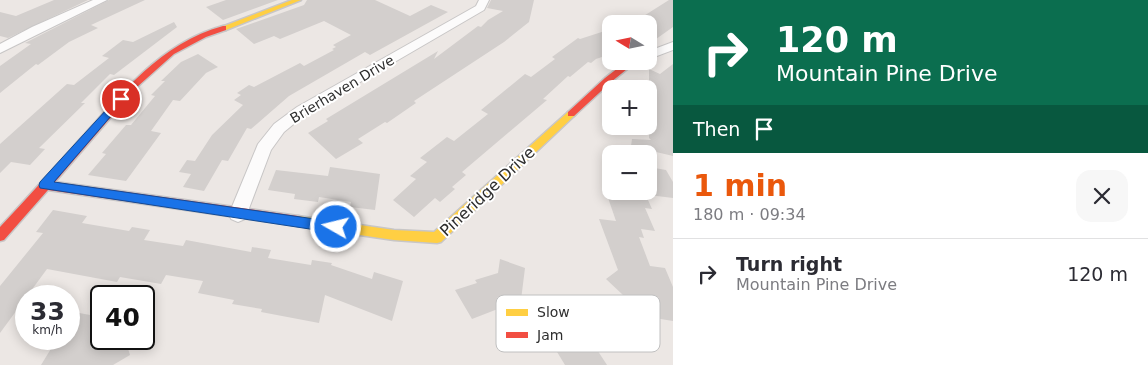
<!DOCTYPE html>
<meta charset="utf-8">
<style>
body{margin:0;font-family:"DejaVu Sans",sans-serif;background:#f7f7f7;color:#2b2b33;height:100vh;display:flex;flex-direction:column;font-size:19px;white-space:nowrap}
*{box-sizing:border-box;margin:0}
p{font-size:16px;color:#7c7c81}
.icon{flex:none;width:28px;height:28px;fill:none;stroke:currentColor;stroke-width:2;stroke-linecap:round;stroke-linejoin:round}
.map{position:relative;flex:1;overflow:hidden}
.details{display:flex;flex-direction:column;background:#fff;width:475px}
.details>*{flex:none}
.top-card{background:#0b6e4f;color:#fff;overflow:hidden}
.needle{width:32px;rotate:280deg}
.controls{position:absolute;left:602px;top:15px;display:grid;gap:10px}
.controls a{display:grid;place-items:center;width:55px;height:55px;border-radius:10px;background:#fff;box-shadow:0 2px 12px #0003;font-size:25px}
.speed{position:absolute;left:15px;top:285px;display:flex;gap:10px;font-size:25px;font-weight:700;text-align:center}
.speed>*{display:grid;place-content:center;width:65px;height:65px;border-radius:50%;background:#fff;box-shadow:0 2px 12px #0003;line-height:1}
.speed small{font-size:12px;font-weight:400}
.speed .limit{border:2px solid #111;border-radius:8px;background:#fff;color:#111}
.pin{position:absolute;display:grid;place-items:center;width:42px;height:42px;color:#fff;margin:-21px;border:2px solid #fff;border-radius:50%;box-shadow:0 1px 5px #0007}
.me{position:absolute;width:55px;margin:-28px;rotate:278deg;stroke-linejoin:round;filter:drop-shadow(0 0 4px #0008)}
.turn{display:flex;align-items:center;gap:18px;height:105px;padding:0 20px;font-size:22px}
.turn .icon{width:65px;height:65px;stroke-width:2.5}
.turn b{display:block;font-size:35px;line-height:42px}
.then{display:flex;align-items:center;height:48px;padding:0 20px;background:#0003;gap:10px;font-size:19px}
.round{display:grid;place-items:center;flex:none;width:52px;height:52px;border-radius:15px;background:#f7f7f7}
.overview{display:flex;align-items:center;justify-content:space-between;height:85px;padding:0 20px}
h1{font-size:30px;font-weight:600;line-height:38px;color:#ea580c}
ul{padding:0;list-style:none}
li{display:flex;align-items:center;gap:15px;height:70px;padding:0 20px;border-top:1px solid #e1e1e2}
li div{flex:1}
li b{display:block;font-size:19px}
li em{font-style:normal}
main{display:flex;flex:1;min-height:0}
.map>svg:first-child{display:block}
</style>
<main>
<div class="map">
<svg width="673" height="365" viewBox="0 0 673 365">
<rect width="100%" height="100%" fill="#ece7e4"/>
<g fill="#d3cfcd">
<path d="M54,0H88L8,38L0,36V12L16,16Z"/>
<path d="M109,0H145L91,25L98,28L69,42L38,65L36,64L0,93V66L31,44L25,43Z"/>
<path d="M226,0H278L223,20L206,7Z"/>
<path d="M307,0H375L410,16L431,5L448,12L370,55L365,52L289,96L251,129L247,128L228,161L222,160L204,191L183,187L191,174L179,172L187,160L195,161L212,135L243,105L234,100L241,95L237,93L249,85L254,87L300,63L304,66L334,50L332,49L336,47L333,45L351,35L324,21L280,39L274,36L254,44L236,29L304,5Z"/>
<path d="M491,0H534L529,22L504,42L414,101L416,103L387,123L385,122L358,139L363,143L336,159L308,133L328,121L326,119L438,51L434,59L478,26L481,27L488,20L503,11L487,8Z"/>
<path d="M669,0H673V27L649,44V24H631Z"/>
<path d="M174,22L177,27L114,75L110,74L81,103H85L39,148L45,149L30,165L11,162L0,173V144L67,84L74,85L109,58L102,56L123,40L133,42Z"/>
<path d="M611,29V54L596,59L591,63L588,62L570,77L568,76L543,99L547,100L462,172L466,175L452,187L455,189L440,202L435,198L414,217L393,200L416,179L410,176L427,162L420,158L447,137L454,141L488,114L481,110L525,74L531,77L555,59L552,57L578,38L580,39Z"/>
<path d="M198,54L218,67L206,73L180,101L173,100L151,131L161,133L126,181L88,175L106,154L102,153L126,125H131L155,96L151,95L165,81H161L181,62Z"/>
<path d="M673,64V156L631,146L632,139L651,140L649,138V69L660,74Z"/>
<path d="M330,167L380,174L375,210L350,207L351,202L319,197L318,202L294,199L295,194L268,190L276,170L328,176Z"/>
<path d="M649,167L666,170L673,182V198L649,195Z"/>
<path d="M644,191L652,209L645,208L655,231L641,229L644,238L639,237L650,266L665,268L673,287V321L642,316L640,311L606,279L618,270L599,219L616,221L606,192Z"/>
<path d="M53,210L87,216L82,223L129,231L132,227L150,230L144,240L183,246L186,240L251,252L252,247L271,250L268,258L311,265L312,260L332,263L331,265L372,279L374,272L403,281L392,321L325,295L319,323L261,312L262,309L232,304L234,300L198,293L203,281L166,275L161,284L120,277L117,282L47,269L0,333V286L43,233L36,232Z"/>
<path d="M500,259L525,268L521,300L472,319L455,290L477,283L475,280L498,273Z"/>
<path d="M571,310L607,365H565L537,319Z"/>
<path d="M74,312L101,317V339H125L130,355L113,365H41L57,339H69V320Z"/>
</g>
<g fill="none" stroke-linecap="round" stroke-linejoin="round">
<defs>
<g id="street">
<path d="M93,0H107L0,53V44L32,27Z"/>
<path d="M479,0H489L484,10L307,113L284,132L271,150L245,219L238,222L231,219L229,214L258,144L274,124L297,107L476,6Z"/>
<path d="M673,42V50L649,59V51Z"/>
</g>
<g id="slow">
<path d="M292,0H301L226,30L219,28Z"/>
<path d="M571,111L576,114L574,116L441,242L437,243L394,240L298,226L294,225L292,221L294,217L298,216L394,230L434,232L568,112Z"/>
</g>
<g id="jam">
<path d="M223,26H226V30L206,37L174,54L137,87L55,182L298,216L302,217L304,221L302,225L298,226L48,190L4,240L0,241V227C28,197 54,168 82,137C123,92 161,43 223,26Z"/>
<path d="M627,61H637L611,82L574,116H568V112L605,78Z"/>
</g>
</defs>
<use href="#street" stroke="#c8c6c6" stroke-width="2"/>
<use href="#slow" stroke="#c8c6c6" stroke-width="3"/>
<use href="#jam" stroke="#c8c6c6" stroke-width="3"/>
<use href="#street" fill="#fcfbfb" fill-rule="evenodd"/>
<use href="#slow" fill="#ffcf43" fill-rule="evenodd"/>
<use href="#jam" fill="#f24e42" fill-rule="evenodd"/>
</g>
<path fill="#1a73e8" stroke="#114b97" d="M121,96L125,99L124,101L54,182L336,222L340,224L342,227L340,231L336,233L40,188L39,185L40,182L118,97Z"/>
<g text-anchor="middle" stroke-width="4" stroke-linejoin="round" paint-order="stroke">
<g font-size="14" fill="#2e2e2e" stroke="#fff">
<text transform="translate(342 89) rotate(-31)" y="5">Brierhaven Drive</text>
</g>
<g font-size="16" fill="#2e2e2e" stroke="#fff">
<text transform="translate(487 191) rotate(-43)" y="6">Pineridge Drive</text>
</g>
</g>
<rect x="496" y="295" width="164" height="57" rx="8" fill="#fff" stroke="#c0c0c0" stroke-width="1"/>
<rect x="506" y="309" width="22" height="7" fill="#ffcf43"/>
<rect x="506" y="332" width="22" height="6" fill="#f24e42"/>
<g font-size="14" fill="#2e2e2e">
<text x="537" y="317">Slow</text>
<text x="537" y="340">Jam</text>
</g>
</svg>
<div class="controls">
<a><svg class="needle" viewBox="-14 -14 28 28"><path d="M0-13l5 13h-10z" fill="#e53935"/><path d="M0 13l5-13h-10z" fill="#7c7c81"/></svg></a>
<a>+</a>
<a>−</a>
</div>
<div class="speed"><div>33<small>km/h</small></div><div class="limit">40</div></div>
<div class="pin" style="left:121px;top:99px;background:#d93025"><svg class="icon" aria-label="arrive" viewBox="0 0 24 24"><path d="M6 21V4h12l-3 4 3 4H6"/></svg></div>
<svg class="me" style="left:336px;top:227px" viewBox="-20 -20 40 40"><circle r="17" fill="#1a73e8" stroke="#fff" stroke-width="3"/><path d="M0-11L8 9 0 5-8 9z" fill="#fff"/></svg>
</div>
<section class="details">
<div class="top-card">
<div class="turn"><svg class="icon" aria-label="right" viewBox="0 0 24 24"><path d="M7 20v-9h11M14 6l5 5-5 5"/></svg><div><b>120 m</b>Mountain Pine Drive</div></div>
<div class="then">Then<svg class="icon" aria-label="arrive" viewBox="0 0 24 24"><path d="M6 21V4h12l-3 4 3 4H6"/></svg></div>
</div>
<div class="overview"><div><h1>1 min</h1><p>180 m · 09:34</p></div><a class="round"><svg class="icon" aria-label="close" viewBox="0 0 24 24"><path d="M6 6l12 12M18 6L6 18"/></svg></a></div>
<ul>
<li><svg class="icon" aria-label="right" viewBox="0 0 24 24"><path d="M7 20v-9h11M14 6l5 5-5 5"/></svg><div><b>Turn right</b><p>Mountain Pine Drive</p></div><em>120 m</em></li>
</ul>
</section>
</main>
